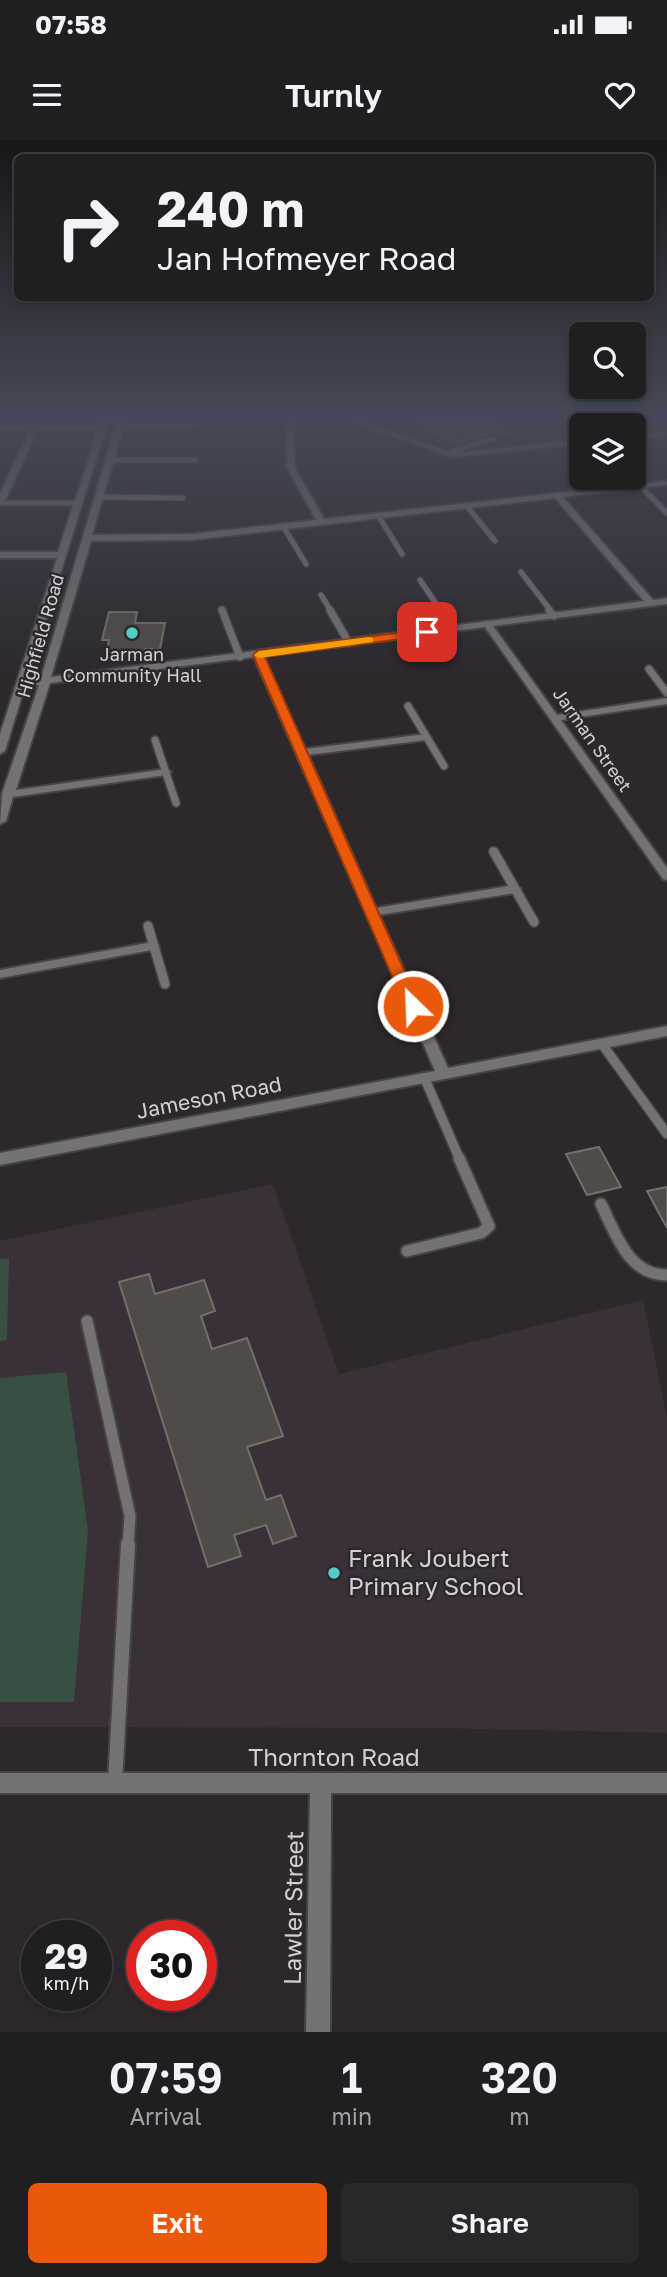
<!DOCTYPE html>
<style>
body{margin:0;font-family:"Golos Text",sans-serif;background:#29272a;color:#f1f3f6;height:100vh;display:flex;flex-direction:column;font-size:26px;white-space:nowrap}
*{box-sizing:border-box;margin:0}
p{font-size:23px;color:#a2a2a5}
.icon{flex:none;width:38px;height:38px;fill:none;stroke:currentColor;stroke-width:2;stroke-linecap:round;stroke-linejoin:round}
.map{position:relative;height:1892px;overflow:hidden}
.details{display:flex;flex-direction:column;background:#211e21;flex:1}
.details>*{flex:none}
.hud{position:absolute;left:14px;top:14px;width:640px;height:147px;border-radius:10px;box-shadow:0 4px 10px #0003,0 0 0 2px #3e3c3f;background:#211e21;color:#f1f3f6;overflow:hidden}
.fabs{position:absolute;left:569px;top:182px;display:grid;gap:14px}
.fabs a{display:grid;place-items:center;width:77px;height:77px;border-radius:10px;background:#211e21;box-shadow:0 4px 10px #0003,0 0 0 2px #3e3c3f;font-size:35px}
.speed{position:absolute;left:21px;top:1780px;display:flex;gap:14px;font-size:35px;font-weight:700;text-align:center}
.speed>*{display:grid;place-content:center;width:91px;height:91px;border-radius:50%;background:#211e21;box-shadow:0 4px 10px #0003,0 0 0 2px #3e3c3f;line-height:1}
.speed small{font-size:18px;font-weight:400}
.speed .limit{border:10px solid #d22;background:#fff;color:#111}
.pin{position:absolute;display:grid;place-items:center;width:60px;height:60px;color:#fff;margin:-30px;border-radius:14px;box-shadow:0 4px 10px #0006}
.me{position:absolute;width:77px;margin:-38px;rotate:336deg;stroke-linejoin:round;filter:drop-shadow(0 0 5px #0008)}
.turn{display:flex;align-items:center;gap:24px;height:147px;padding:0 28px;font-size:32px}
.turn .icon{width:91px;height:91px;stroke-width:2.5}
.turn b{display:block;font-size:49px;line-height:60px}
.eta{display:flex;justify-content:space-evenly;align-items:center;height:119px;text-align:center}
.eta b{font-size:42px;font-weight:600;line-height:49px}
.cta{display:flex;gap:14px;margin-top:auto;padding:14px 28px}
.cta a{flex:1;height:80px;border-radius:10px;background:#ea580c;color:#fff;font-size:28px;font-weight:600;line-height:80px;text-align:center}
.cta a+a{background:#29272a;color:#f1f3f6}
.status{display:flex;justify-content:space-between;align-items:center;height:49px;padding:0 35px;background:#211e21;direction:ltr}
.status svg{height:19px;fill:currentColor}
header{display:flex;justify-content:space-between;align-items:center;height:91px;padding:0 28px;background:#211e21;font-size:32px;font-weight:600}
.map>svg:first-child{display:block}
</style>
<div class="status"><b>07:58</b><svg viewBox="0 0 49 12"><path d="M0 12V9h3v3zM5 12V6h3v6zM10 12V3h3v9zM15 12V0h3v12zM26 1h20v11H26zM47 4h2v5h-2z"/></svg></div>
<header><svg class="icon" aria-label="menu" viewBox="0 0 24 24"><path d="M4 6h16M4 12h16M4 18h16"/></svg>Turnly<svg class="icon" aria-label="heart" viewBox="0 0 24 24"><path d="M12 20l-8-8c-3-5 5-10 8-4 3-6 11-1 8 4z"/></svg></header>
<div class="map">
<svg width="667" height="1892" viewBox="0 0 667 1892">
<rect width="100%" height="100%" fill="#2c282c"/>
<g fill="#393038">
<path d="M362,278H600L602,285H581V298L455,311Z"/>
<path d="M273,1044L339,1234L643,1160L667,1278V1593L433,1588L0,1587V1101Z"/>
</g>
<g fill="#385044">
<path d="M9,1118L7,1200L0,1201V1119Z"/>
<path d="M66,1232L88,1391L74,1562H0V1238Z"/>
</g>
<g fill="#504b47" stroke="#746f6b" stroke-width="2">
<path d="M415,278L488,279L509,292L492,293L455,303L439,296Z"/>
<path d="M109,472H137L135,483H165L160,509H145L144,514L106,515L109,500H102Z"/>
<path d="M599,1007L621,1047L587,1055L566,1014Z"/>
<path d="M667,1047V1088L647,1051Z"/>
<path d="M149,1134L155,1154L204,1140L215,1171L201,1176L212,1209L247,1198L283,1296L247,1307L266,1360L281,1355L296,1396L273,1404L266,1385L234,1395L241,1416L208,1427L119,1142Z"/>
</g>
<g fill="none" stroke-linecap="round" stroke-linejoin="round">
<defs>
<g id="service-far4">
<path d="M120,286H195"/>
<path d="M446,314L494,298"/>
<path d="M111,320H195"/>
<path d="M640,346L667,373"/>
<path d="M99,357L183,358"/>
<path d="M466,365L495,401"/>
<path d="M378,375L402,414"/>
<path d="M283,386L306,424"/>
<path d="M521,432L551,471"/>
<path d="M420,440L441,471"/>
<path d="M321,455L331,471"/>
</g>
<g id="service-far3">
<path d="M222,470L240,517"/>
<path d="M330,470L349,503"/>
<path d="M440,470L453,489"/>
<path d="M549,470L554,476"/>
<path d="M649,529L667,553"/>
<path d="M408,566L444,626"/>
<path d="M155,600L176,663"/>
<path d="M493,711L495,714"/>
</g>
<g id="service-far2">
<path d="M494,712L534,782"/>
<path d="M148,786L165,844"/>
<path d="M602,904L667,994"/>
<path d="M425,939L460,1020"/>
</g>
<g id="service-far1">
<path d="M601,1064C616,1094 628,1135 667,1135"/>
<path d="M407,1111L481,1093L489,1086L459,1018"/>
<path d="M87,1181L130,1376L128,1406"/>
</g>
<path id="service" d="M115,1643L128,1404"/>
<g id="minor">
<path d="M101,278H109L27,540L41,538L118,278H126L92,395L191,394L316,380L287,328L286,278H294L295,328L324,379L667,341V345L563,357L653,460L667,458V464L493,486L557,575L667,558V564L561,580L667,728V740L663,739L485,487L263,516L305,609L426,594L431,597L426,600L308,615L376,768L515,745L521,749L515,753L379,775L448,928L667,886V896L0,1025V1013L435,931L254,517L50,543L16,650L166,629L171,632L166,635L13,657L6,681L0,684L2,654L39,545L25,546L5,611L0,614V594L57,418H0V412H58L73,365H0V354L30,289H0V285H99ZM38,289H98L75,361H5ZM555,358L644,461L51,537L91,401L191,400Z"/>
<path d="M341,278H352L453,313L581,300V304L452,317Z"/>
<path d="M667,291V295L634,298V294Z"/>
<path d="M153,802L159,806L157,809L0,838V830Z"/>
<path d="M0,1633H667V1653H331L330,1892H306L310,1653H0Z"/>
</g>
</defs>
<use href="#service-far4" stroke="#474347" stroke-width="7"/>
<use href="#service-far3" stroke="#474347" stroke-width="10"/>
<use href="#service-far2" stroke="#474347" stroke-width="12"/>
<use href="#service-far1" stroke="#474347" stroke-width="15"/>
<use href="#service" stroke="#474347" stroke-width="18"/>
<use href="#minor" stroke="#474347" stroke-width="4"/>
<use href="#service-far4" stroke="#747274" stroke-width="5"/>
<use href="#service-far3" stroke="#747274" stroke-width="7"/>
<use href="#service-far2" stroke="#747274" stroke-width="9"/>
<use href="#service-far1" stroke="#747274" stroke-width="11"/>
<use href="#service" stroke="#747274" stroke-width="14"/>
<use href="#minor" fill="#747274" fill-rule="evenodd"/>
</g>
<linearGradient id="sky" x2="0" y2="1"><stop stop-color="#181618"/><stop offset="0.51" stop-color="#454856"/><stop offset="1" stop-color="#454856" stop-opacity="0"/></linearGradient>
<rect width="667" height="543" fill="url(#sky)"/>
<path fill="#ea580c" stroke="#983908" stroke-width="2" d="M427,489L431,490V495L265,517L420,866L413,871L405,866L253,515L258,511Z"/>
<path fill="#f59e0b" d="M369,497L373,498V502L259,518L254,515L259,511Z"/>
<g fill="#53cdca" stroke="#2c282c" stroke-width="2.5">
<circle cx="132" cy="493" r="7"/>
<circle cx="334" cy="1433" r="7"/>
</g>
<g text-anchor="middle" stroke-width="5" stroke-linejoin="round" paint-order="stroke">
<g font-size="18" fill="#d3d1d3" stroke="#2c282c">
<text transform="translate(41 496) rotate(-74)" y="6">Highfield Road</text>
<text transform="translate(592 600) rotate(55)" y="6">Jarman Street</text>
</g>
<g font-size="18" fill="#d3d1d3" stroke="#2c282c">
<text x="132" y="521">Jarman<tspan x="132" dy="21">Community Hall</tspan></text>
</g>
<g font-size="21" fill="#d3d1d3" stroke="#2c282c">
<text transform="translate(209 958) rotate(-11)" y="7">Jameson Road</text>
</g>
<g font-size="24" fill="#d3d1d3" stroke="#2c282c" text-anchor="start">
<text x="348" y="1427">Frank Joubert<tspan x="348" dy="28">Primary School</tspan></text>
</g>
<g font-size="24" fill="#d3d1d3" stroke="#2c282c">
<text x="334" y="1626">Thornton Road</text>
<text transform="translate(294 1768) rotate(-89)" y="8">Lawler Street</text>
</g>
</g>
</svg>
<div class="fabs">
<a><svg class="icon" aria-label="search" viewBox="0 0 24 24"><circle cx="10" cy="10" r="6"/><path d="M15 15l6 6"/></svg></a>
<a><svg class="icon" aria-label="layers" viewBox="0 0 24 24"><path d="M12 4l9 5-9 5-9-5zM3 14l9 5 9-5"/></svg></a>
</div>
<div class="speed"><div>29<small>km/h</small></div><div class="limit">30</div></div>
<div class="pin" style="left:427px;top:492px;background:#d93025"><svg class="icon" aria-label="arrive" viewBox="0 0 24 24"><path d="M6 21V4h12l-3 4 3 4H6"/></svg></div>
<svg class="me" style="left:413px;top:866px" viewBox="-20 -20 40 40"><circle r="17" fill="#ea580c" stroke="#fff" stroke-width="3"/><path d="M0-11L8 9 0 5-8 9z" fill="#fff"/></svg>
<div class="hud">
<div class="turn"><svg class="icon" aria-label="right" viewBox="0 0 24 24"><path d="M7 20v-9h11M14 6l5 5-5 5"/></svg><div><b>240 m</b>Jan Hofmeyer Road</div></div>
</div>
</div>
<section class="details">
<div class="eta">
<div><b>07:59</b><p>Arrival</p></div>
<div><b>1</b><p>min</p></div>
<div><b>320</b><p>m</p></div>
</div>
<div class="cta"><a>Exit</a><a>Share</a></div>
</section>
